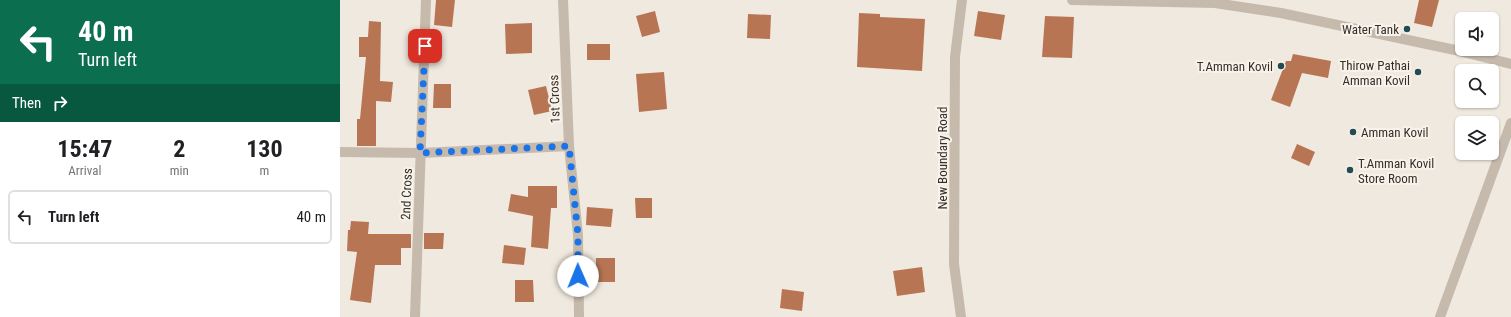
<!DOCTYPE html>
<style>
body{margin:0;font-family:"Roboto Condensed",sans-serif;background:#f2f2f2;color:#202124;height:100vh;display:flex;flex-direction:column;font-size:15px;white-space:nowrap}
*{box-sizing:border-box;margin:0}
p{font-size:13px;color:#757577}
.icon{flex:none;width:22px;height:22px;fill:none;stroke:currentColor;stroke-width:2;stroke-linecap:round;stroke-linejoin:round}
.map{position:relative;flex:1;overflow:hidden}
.details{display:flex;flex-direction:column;background:#fff;width:340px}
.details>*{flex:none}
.guide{background:#0b6e4f;color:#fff;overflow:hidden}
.controls{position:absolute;left:1115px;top:12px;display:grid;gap:8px}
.controls a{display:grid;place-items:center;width:44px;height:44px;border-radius:6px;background:#fff;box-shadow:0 1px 3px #0004;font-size:20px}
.pin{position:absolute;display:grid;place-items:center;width:34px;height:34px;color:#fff;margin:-17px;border-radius:8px;box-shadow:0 2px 6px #0006}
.me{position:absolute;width:44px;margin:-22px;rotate:359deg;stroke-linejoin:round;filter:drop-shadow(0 0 3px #0008)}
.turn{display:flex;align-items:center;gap:14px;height:84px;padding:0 12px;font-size:18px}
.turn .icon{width:52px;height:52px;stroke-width:2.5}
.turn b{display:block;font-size:28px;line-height:34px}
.then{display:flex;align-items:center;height:38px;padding:0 12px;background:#0003;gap:8px;font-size:15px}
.eta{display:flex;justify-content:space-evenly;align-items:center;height:68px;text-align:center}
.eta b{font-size:24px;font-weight:700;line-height:28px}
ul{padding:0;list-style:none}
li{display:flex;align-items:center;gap:12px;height:54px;margin:0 8px 6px;padding:0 4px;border:2px solid #e0e0e0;border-radius:6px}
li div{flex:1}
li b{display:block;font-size:15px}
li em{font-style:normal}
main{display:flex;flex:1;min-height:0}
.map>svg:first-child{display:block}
</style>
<main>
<section class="details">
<div class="guide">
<div class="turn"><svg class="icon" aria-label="left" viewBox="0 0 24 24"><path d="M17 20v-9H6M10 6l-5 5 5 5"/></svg><div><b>40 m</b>Turn left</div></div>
<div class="then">Then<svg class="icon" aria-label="right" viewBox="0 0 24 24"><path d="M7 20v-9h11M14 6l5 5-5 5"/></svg></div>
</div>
<div class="eta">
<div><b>15:47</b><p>Arrival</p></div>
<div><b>2</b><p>min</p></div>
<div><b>130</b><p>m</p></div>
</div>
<ul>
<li><svg class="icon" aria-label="left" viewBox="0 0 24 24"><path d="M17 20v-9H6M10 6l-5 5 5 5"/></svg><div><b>Turn left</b></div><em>40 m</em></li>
</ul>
</section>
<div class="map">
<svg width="1171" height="317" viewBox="0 0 1171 317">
<rect width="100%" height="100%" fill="#f0e9df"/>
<g fill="#b87554">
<path d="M96,0H115L112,27L94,25Z"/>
<path d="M1079,0H1099L1092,27L1074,23Z"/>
<path d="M315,11L320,32L302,37L296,16Z"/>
<path d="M638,11L665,15L661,40L634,36Z"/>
<path d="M519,13L540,14V17L585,19L582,71L517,67Z"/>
<path d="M408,14L431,15L430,39L407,38Z"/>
<path d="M705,16L734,17L732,58L702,57Z"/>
<path d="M29,21L41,22L40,81L53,82L51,102L36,101V146H17V119H20L26,57H19V37H28Z"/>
<path d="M192,23V53L166,54L165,24Z"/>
<rect x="247" y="44" width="23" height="16"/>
<path d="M953,54L991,61L988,78L962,73L950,107L931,100L946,61H951Z"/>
<path d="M324,72L327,109L299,112L296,74Z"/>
<path d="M94,84H111V108H93Z"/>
<path d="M206,86L212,111L194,115L188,90Z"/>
<path d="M957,144L975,152L969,166L951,158Z"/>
<path d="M188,186H217V208H211L208,249L191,247L193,216L168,211L171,194L188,197Z"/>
<path d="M295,198H312V218H296Z"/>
<path d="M247,207L273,209L271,227L246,225Z"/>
<path d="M11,221L29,222L28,234H71V248H61V265H35L31,303L10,300L17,252L7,251L8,230H10Z"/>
<path d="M84,233H104L103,249H84Z"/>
<path d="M164,245L186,248L184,265L162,263Z"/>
<rect x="256" y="258" width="19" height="24"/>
<path d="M582,267L585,292L557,296L553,271Z"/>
<path d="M175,280H193L194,302H175Z"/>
<path d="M442,289L464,292L462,311L440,308Z"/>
</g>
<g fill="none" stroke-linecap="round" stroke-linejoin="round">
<g stroke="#c6baac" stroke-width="10">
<path d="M223,0L229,146L238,235L239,317"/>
<path d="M732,0L875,3L941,13L1115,50L1171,64"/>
<path d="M0,152L81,153L229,146"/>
<path d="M75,317L86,0"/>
<path d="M621,317L614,264L615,57L622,0"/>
<path d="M1100,317L1171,123"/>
</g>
</g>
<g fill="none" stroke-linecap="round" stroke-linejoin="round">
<path stroke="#1a73e8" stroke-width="7" stroke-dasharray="0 12.6" d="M85,46L80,153L229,146L238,235V276"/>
</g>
<g fill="#244b52" stroke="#f8f3ea" stroke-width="1.5">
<circle cx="1067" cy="29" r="4"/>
<circle cx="941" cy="66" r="4"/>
<circle cx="1078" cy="72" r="4"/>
<circle cx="1013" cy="132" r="4"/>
<circle cx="1010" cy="170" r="4"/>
</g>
<g text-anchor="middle" stroke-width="4" stroke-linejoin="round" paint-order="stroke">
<g font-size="13" fill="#352e2a" stroke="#f8f3ea" text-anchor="end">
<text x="1059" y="34">Water Tank</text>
<text x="1070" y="70">Thirow Pathai<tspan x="1070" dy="15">Amman Kovil</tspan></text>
<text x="933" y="71">T.Amman Kovil</text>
<text x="1021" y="137" text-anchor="start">Amman Kovil</text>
<text x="1018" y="168" text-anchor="start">T.Amman Kovil<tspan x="1018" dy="15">Store Room</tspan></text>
</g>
<g font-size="13" fill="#352e2a" stroke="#f8f3ea">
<text transform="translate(214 99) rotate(-92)" y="5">1st Cross</text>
<text transform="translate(602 158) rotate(-90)" y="5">New Boundary Road</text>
<text transform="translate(66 194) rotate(-88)" y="5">2nd Cross</text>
</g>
</g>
</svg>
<div class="controls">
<a><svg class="icon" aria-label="sound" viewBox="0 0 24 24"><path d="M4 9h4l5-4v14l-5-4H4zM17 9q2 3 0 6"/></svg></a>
<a><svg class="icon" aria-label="search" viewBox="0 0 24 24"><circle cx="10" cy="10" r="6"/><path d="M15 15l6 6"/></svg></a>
<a><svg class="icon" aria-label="layers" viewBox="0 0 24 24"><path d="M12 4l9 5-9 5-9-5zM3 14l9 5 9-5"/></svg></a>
</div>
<div class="pin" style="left:85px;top:46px;background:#d93025"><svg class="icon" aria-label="arrive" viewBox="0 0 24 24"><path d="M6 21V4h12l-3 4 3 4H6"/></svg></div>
<svg class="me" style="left:238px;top:276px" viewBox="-20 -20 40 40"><circle r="19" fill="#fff"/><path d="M0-13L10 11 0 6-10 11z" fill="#1a73e8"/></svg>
</div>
</main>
